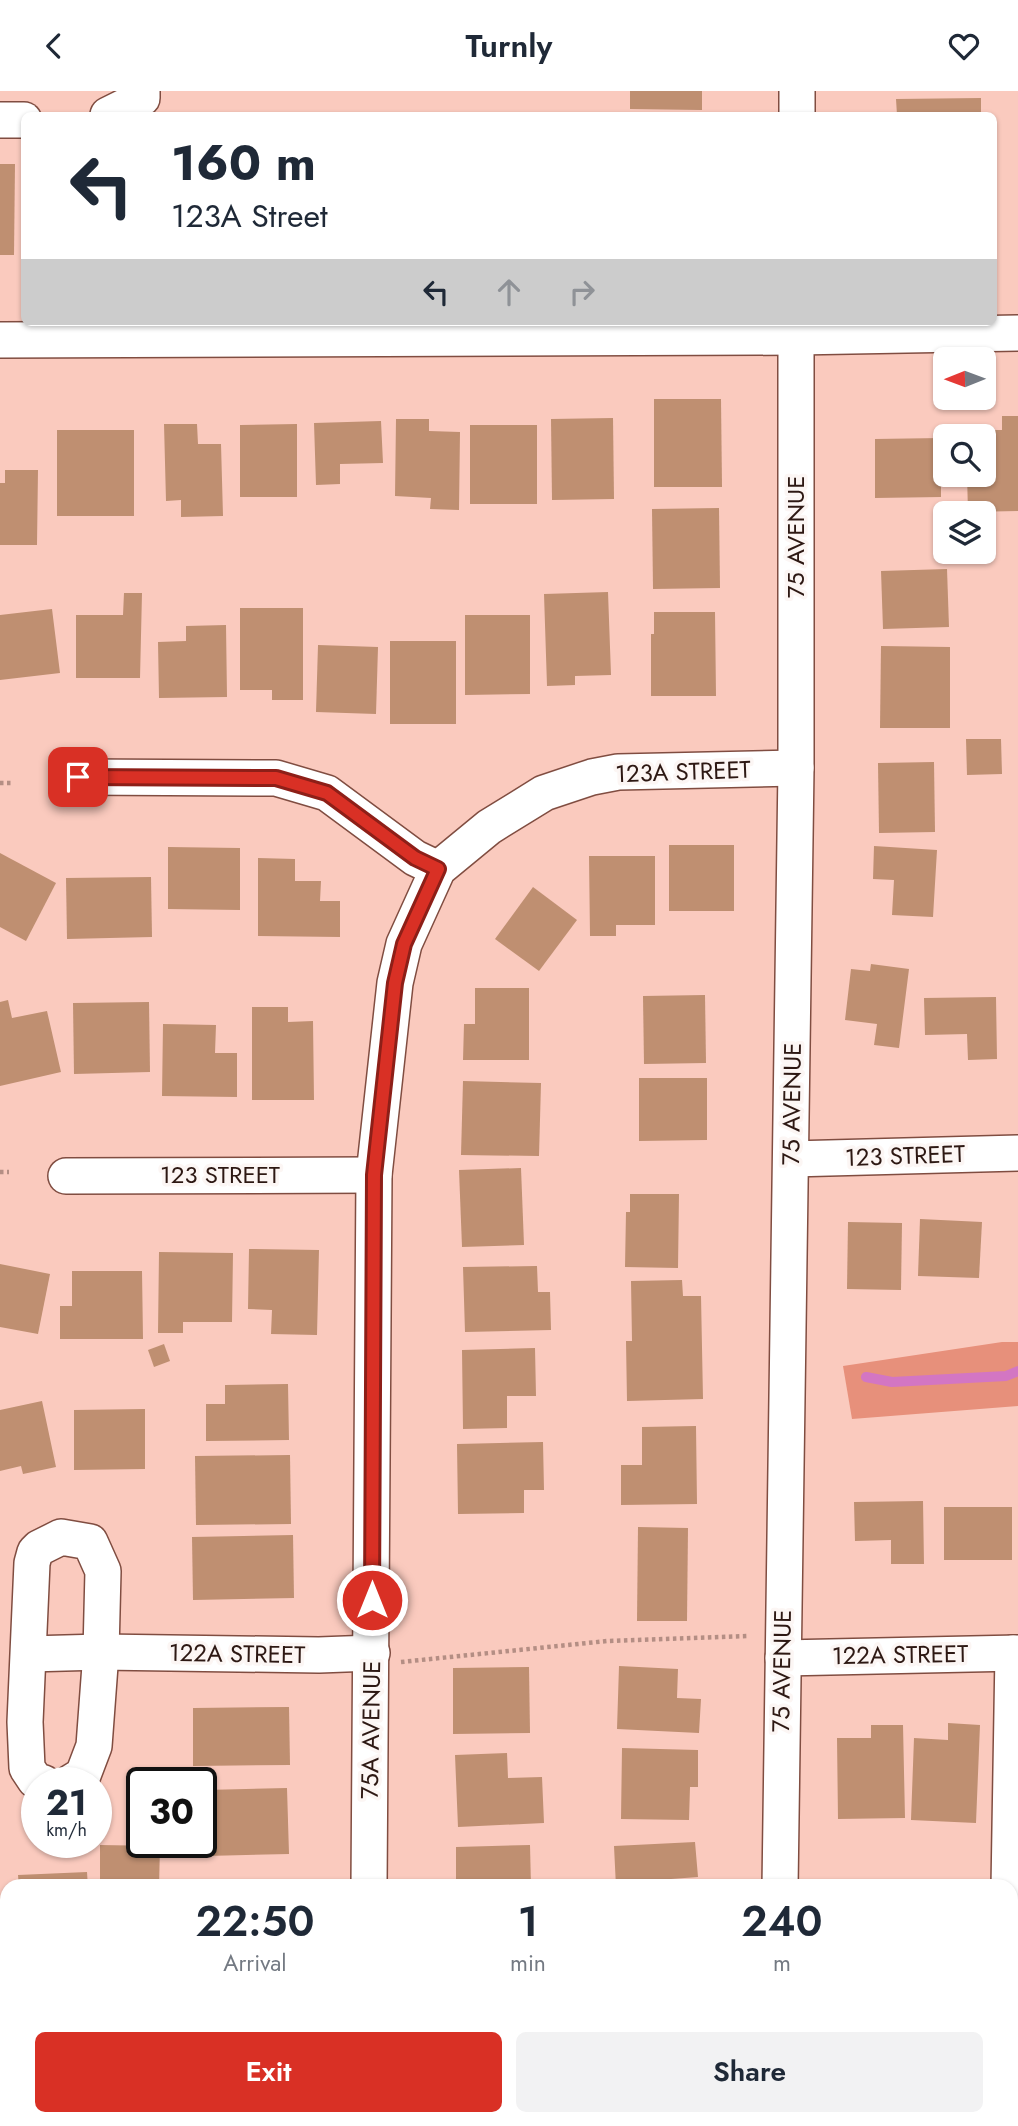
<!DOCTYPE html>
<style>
body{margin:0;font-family:Jost,sans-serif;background:#f2f2f3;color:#1f2937;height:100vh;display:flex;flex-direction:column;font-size:26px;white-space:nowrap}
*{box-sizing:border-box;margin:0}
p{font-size:23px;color:#747a83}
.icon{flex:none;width:38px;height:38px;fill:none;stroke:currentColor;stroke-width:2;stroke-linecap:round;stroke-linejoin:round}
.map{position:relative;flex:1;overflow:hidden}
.drawer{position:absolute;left:0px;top:1788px;width:1018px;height:247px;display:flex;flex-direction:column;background:#fff;border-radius:21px 21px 0 0;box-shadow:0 2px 5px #0004}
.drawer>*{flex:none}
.banner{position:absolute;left:21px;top:21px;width:976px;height:214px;border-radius:10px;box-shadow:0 2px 5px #0004;background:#fff;color:#1f2937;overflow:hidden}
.needle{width:46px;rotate:269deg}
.fabs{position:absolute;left:933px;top:256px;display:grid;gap:14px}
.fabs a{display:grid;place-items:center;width:63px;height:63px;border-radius:10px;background:#fff;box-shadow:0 2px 5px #0004;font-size:35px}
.speed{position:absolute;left:21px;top:1676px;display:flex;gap:14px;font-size:35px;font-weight:700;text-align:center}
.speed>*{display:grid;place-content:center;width:91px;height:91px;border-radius:50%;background:#fff;box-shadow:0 2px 5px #0004;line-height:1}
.speed small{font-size:18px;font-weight:400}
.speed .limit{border:4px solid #111;border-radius:10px;background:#fff;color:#111}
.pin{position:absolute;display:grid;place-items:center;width:60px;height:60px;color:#fff;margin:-30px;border-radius:14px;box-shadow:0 4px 10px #0006}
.me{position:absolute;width:77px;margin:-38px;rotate:0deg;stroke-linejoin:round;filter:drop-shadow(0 0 5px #0008)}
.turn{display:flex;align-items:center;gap:24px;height:147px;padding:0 35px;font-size:32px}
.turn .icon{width:91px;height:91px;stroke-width:2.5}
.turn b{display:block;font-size:49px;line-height:60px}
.lanes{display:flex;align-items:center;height:66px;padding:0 35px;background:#0003;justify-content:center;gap:35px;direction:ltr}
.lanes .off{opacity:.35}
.eta{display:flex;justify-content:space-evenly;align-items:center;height:119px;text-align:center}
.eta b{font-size:42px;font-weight:600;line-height:49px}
.action{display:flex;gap:14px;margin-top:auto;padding:14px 35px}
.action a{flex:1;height:80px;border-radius:10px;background:#d93025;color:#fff;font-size:28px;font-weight:600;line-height:80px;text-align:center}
.action a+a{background:#f2f2f3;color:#1f2937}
header{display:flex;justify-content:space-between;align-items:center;height:91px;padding:0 35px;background:#fff;font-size:32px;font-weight:600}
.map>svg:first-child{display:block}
</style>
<header><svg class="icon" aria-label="back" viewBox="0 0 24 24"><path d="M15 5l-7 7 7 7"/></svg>Turnly<svg class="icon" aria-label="heart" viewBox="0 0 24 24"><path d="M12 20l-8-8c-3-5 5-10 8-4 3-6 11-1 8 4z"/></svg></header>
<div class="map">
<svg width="1018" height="2035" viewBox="0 0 1018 2035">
<rect width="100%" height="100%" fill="#facabe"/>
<path fill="#e7907b" d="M1002,1251H1018V1315L852,1328L843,1275Z"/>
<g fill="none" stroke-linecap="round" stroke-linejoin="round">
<path stroke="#d376c3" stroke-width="10" d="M866,1286L892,1291L1006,1285L1018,1280"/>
</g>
<g fill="#bf8f71">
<path d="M630,0H702V19L630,18Z"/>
<path d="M981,7V24H897L896,8Z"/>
<path d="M0,73H15L14,164H0Z"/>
<path d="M654,308H721L722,396H654Z"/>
<path d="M1002,325H1018V420L968,421L967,383H984V345H966V339H1002Z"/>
<path d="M613,327L614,408L552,409L551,328Z"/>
<path d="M396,328H429V340L460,341L459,419L430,418L431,407L395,405Z"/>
<path d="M381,330L383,372L340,373V393L316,394L314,332Z"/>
<path d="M164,333H197L198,353H221L223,425L181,426V409L166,410Z"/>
<path d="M297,333V406H240V334Z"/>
<rect x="470" y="334" width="67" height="79"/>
<rect x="57" y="339" width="77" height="86"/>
<path d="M941,347V406L875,407V348Z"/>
<path d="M5,379H38L37,454H0V392H5Z"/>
<path d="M719,417L720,497L653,498L652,418Z"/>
<path d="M947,478L949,536L883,538L881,480Z"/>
<path d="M608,501L611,584L575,585V594L547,595L544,503Z"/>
<path d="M124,502H142L140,587H76V524H123Z"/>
<path d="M240,517H303V609H272V599H240Z"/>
<path d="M52,518L60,582L0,589V524Z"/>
<path d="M654,521H715L716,605H651V543H654Z"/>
<path d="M465,524H530V603L465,604Z"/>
<path d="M226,534L227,606L159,607L158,551L186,550V535Z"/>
<rect x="390" y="550" width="66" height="83"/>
<path d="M318,554L378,556L376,623L316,621Z"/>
<path d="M881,555L950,556V637H880Z"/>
<path d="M966,648H1001L1002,683L967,684Z"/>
<path d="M934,671L935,741L879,742L878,672Z"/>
<rect x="669" y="754" width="65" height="66"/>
<path d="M874,755L937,759L933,826L892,824L894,789L873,788Z"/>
<path d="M168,756L240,757V819L168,818Z"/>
<path d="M0,762L56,792L26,850L0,836Z"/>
<path d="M589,765H655V834H616V845H590Z"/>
<path d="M258,767L295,768V790H321L320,810H340V846L258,845Z"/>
<path d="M151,786L152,846L67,848L66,787Z"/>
<path d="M533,796L577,829L539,880L495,848Z"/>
<path d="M871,873L909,878L899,957L874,954L877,933L845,929L851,878L870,880Z"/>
<path d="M475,897H529V969H463L464,933H475Z"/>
<path d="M705,904L706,972L644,973L643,905Z"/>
<path d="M996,906L997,968L968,969L967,943L925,944L924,907Z"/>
<path d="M8,909L12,927L47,920L61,981L0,995V911Z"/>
<path d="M149,911L150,981L74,983L73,912Z"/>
<path d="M252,916H288V931L313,930L314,1009H252Z"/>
<path d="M163,933L216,934L215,962H237V1006L162,1005Z"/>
<path d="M639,987H707V1049L639,1050Z"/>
<path d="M463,990L541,992L539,1065L461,1064Z"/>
<path d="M521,1077L524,1154L462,1156L459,1079Z"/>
<path d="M630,1103H679L678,1177L625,1176L626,1121H630Z"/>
<path d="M920,1128L982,1131L979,1187L918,1185Z"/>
<path d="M848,1131L902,1132L901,1199L847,1198Z"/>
<path d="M249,1158L319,1159L317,1244L271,1243L272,1219L248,1218Z"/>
<path d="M159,1161L233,1162L232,1231H183V1242H158Z"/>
<path d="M0,1173L50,1183L38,1243L0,1236Z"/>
<path d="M537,1175L538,1201H550L551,1239L465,1241L463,1176Z"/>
<path d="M72,1180H142L143,1248H60V1215H72Z"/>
<path d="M682,1189L683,1205H701L703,1308L627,1310L626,1250H632L631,1190Z"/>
<path d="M164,1253L170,1270L154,1276L148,1259Z"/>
<path d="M535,1257L536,1305H507V1337L463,1338L462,1259Z"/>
<path d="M288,1293L289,1349L206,1350V1313H225V1294Z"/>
<path d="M42,1310L56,1376L23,1383L21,1375L0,1380V1319Z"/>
<path d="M145,1318V1378L74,1379V1319Z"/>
<path d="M696,1335L697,1413L621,1414V1374H642V1336Z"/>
<path d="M543,1351L544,1399H524V1422L458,1423L457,1353Z"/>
<path d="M290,1364L291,1433L196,1434L195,1365Z"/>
<path d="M923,1410L924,1473H891V1449L855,1450L854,1411Z"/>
<rect x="944" y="1416" width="68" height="53"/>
<path d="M638,1436L688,1437L687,1530H637Z"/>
<path d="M293,1444L294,1507L193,1509L192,1446Z"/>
<path d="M619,1575L678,1578L677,1607L701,1608L699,1642L617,1638Z"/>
<path d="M529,1576L530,1642L453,1643V1577Z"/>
<path d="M289,1616L290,1674L193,1675V1617Z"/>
<path d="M948,1632L980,1634L976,1732L911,1729L914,1647L948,1649Z"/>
<path d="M871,1634H903L905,1727L838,1728L837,1647H871Z"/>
<path d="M622,1657L698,1659V1696H690L689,1729L621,1728Z"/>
<path d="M507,1662L508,1687L542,1686L544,1732L458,1736L455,1664Z"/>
<path d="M287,1697L289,1763L206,1765L205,1699Z"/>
<path d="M695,1751L698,1786L671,1788L672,1796H616L614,1755Z"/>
<path d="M100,1754L160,1755L159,1796H100Z"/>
<path d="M530,1754L531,1796H456V1756Z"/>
<path d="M87,1781L88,1796H19L18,1784Z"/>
<path d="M206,1789L290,1790V1796H206Z"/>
<rect x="857" y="2028" width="60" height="7"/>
</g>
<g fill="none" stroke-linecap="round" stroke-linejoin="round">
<defs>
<g id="minor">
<path d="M108,24L142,7V0"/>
<path d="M797,24V0"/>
<path d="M0,29H24"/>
<path d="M0,249L796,246L1018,242"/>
<path d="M78,686L276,687L327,702L415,767L438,778"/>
<path d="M791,1068L1018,1062"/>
<path d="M66,1085L374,1084"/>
<path d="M29,1563L101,1561L319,1564L372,1562"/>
<path d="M783,1567L1018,1562"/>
<path d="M44,1692L35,1689L27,1677L25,1631L32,1472L35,1461L39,1457L61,1446L90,1451L103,1480L101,1561L94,1655L83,1684L70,1692"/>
<path d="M369,1796L374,1084L395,892L404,853L438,778L489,736L544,702L592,686L618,681L796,677"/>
<path d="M780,1796L796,677V231"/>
<path d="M1009,1796L1013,1562"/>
<path d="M366,2035L367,2028"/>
<path d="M776,2035V2028"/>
<path d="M1006,2035V2028"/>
</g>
</defs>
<use href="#minor" stroke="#804d41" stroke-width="38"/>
<g stroke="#b48e84" stroke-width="4.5" stroke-dasharray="3.5 3.5" stroke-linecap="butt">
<path d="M0,692H13"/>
<path d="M0,1081H9"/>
<path d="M401,1571L607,1550L747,1545"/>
</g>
<use href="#minor" stroke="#fff" stroke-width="35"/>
</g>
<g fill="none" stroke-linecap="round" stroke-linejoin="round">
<defs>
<path id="route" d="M78,686L276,687L327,702L415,767L438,778L404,853L395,892L374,1084L372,1509"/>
</defs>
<use href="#route" stroke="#8d1f18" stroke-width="18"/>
<use href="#route" stroke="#d93025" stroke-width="12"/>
</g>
<g text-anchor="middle" stroke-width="7" stroke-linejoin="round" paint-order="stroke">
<g font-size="24" fill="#2d1813" stroke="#fcf6f4">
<text transform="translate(796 446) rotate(-90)" y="8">75 AVENUE</text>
<text transform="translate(683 681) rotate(-2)" y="8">123A STREET</text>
<text transform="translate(792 1013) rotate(-89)" y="8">75 AVENUE</text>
<text transform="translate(905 1065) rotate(-2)" y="8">123 STREET</text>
<text x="220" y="1092">123 STREET</text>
<text transform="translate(237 1563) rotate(1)" y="8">122A STREET</text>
<text transform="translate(900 1564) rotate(-1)" y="8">122A STREET</text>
<text transform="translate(782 1580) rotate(-89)" y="8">75 AVENUE</text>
<text transform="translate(371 1639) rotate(-89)" y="8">75A AVENUE</text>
</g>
</g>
</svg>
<div class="fabs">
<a><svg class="needle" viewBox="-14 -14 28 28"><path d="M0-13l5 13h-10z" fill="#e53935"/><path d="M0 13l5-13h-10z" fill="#747a83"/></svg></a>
<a><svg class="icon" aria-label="search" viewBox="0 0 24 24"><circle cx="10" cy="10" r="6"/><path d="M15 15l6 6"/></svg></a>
<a><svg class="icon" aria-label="layers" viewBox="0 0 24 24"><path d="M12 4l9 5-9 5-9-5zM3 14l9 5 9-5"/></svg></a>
</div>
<div class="speed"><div>21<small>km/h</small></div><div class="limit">30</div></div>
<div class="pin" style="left:78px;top:686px;background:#d93025"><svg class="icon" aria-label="arrive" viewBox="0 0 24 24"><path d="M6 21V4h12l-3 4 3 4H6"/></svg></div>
<svg class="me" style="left:372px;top:1509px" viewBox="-20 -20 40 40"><circle r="17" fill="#d93025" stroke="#fff" stroke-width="3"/><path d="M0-11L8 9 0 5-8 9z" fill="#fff"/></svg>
<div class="banner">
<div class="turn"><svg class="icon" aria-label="left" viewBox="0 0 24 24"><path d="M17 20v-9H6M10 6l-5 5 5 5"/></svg><div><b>160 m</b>123A Street</div></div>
<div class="lanes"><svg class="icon" aria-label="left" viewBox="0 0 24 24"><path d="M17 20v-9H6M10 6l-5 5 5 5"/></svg><svg class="icon off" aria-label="ahead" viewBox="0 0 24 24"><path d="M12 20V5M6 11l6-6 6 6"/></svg><svg class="icon off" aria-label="right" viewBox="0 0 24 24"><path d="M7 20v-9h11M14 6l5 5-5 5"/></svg></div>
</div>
<section class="drawer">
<div class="eta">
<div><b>22:50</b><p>Arrival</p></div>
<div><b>1</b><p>min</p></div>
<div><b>240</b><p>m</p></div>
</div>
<div class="action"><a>Exit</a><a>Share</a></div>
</section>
</div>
